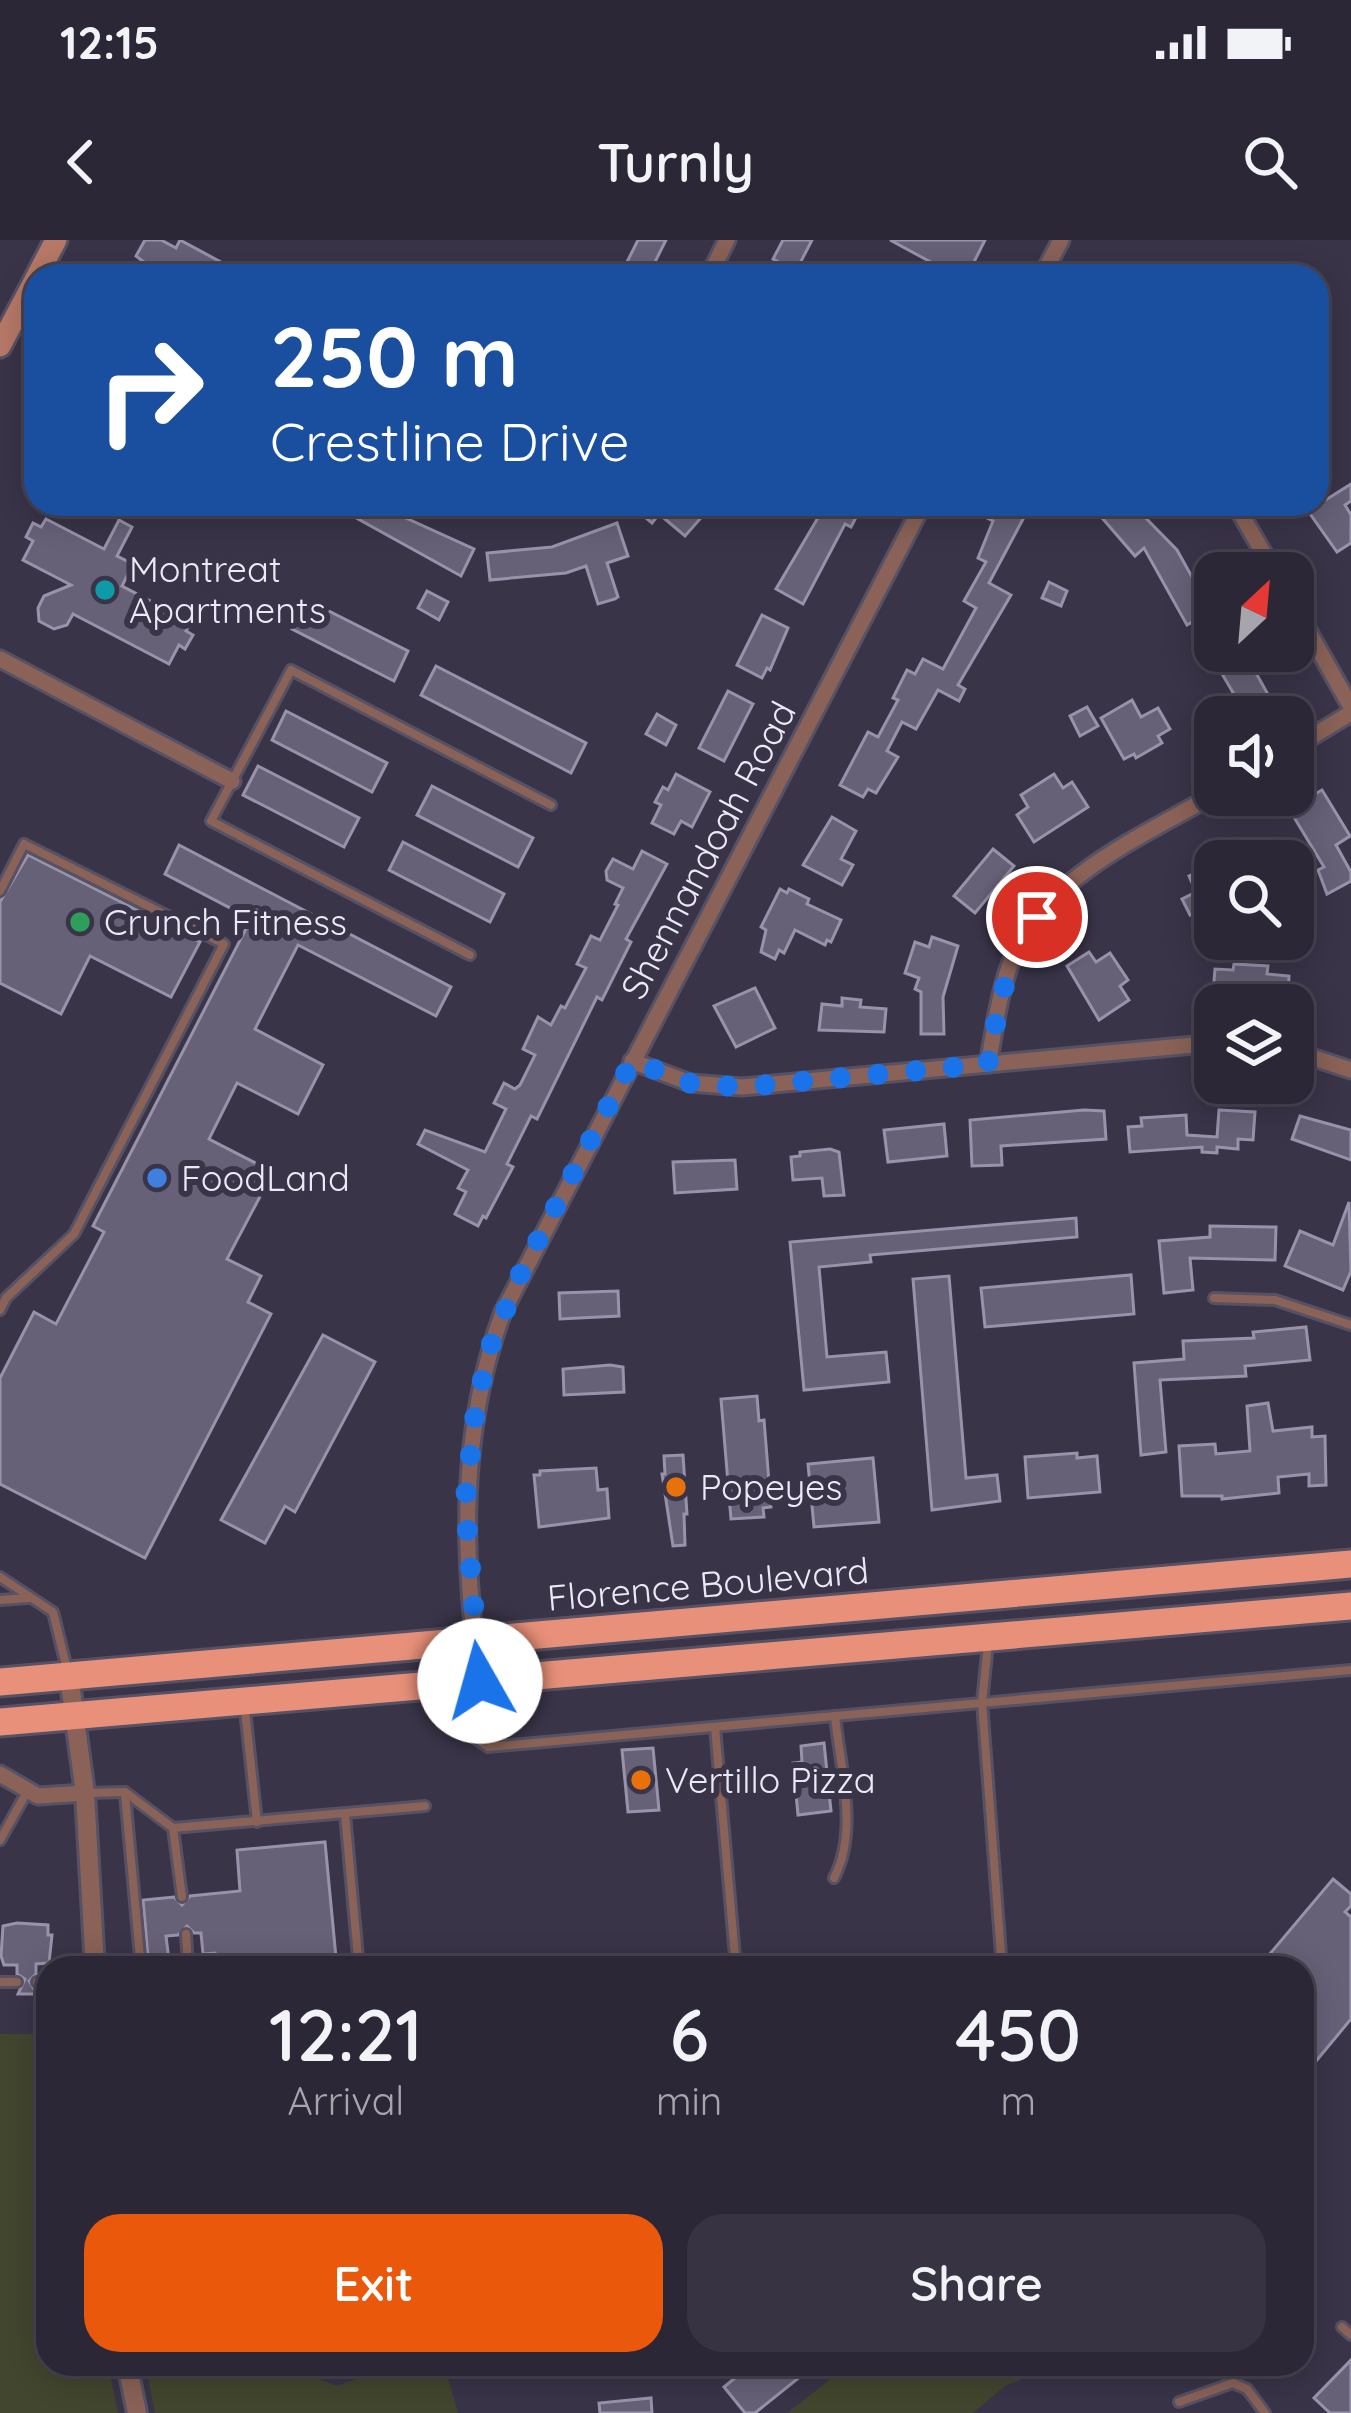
<!DOCTYPE html>
<style>
body{margin:0;font-family:Quicksand,sans-serif;background:#373342;color:#f1f3f6;height:100vh;display:flex;flex-direction:column;font-size:45px;white-space:nowrap}
*{box-sizing:border-box;margin:0}
p{font-size:39px;color:#a6a5ad}
.icon{flex:none;width:66px;height:66px;fill:none;stroke:currentColor;stroke-width:2;stroke-linecap:round;stroke-linejoin:round}
.map{position:relative;flex:1;overflow:hidden}
.details{position:absolute;left:36px;top:1716px;width:1278px;height:420px;display:flex;flex-direction:column;background:#2b2736;border-radius:36px;box-shadow:0 6px 30px #0003,0 0 0 3px #474451}
.details>*{flex:none}
.guide{position:absolute;left:24px;top:24px;width:1305px;height:252px;border-radius:36px;box-shadow:0 6px 30px #0003,0 0 0 3px #474451;background:#1a4fa0;color:#fff;overflow:hidden}
.needle{width:78px;rotate:26deg}
.tools{position:absolute;left:1194px;top:312px;display:grid;gap:24px}
.tools a{display:grid;place-items:center;width:120px;height:120px;border-radius:24px;background:#2b2736;box-shadow:0 6px 30px #0003,0 0 0 3px #474451;font-size:60px}
.pin{position:absolute;display:grid;place-items:center;width:102px;height:102px;color:#fff;margin:-51px;border:6px solid #fff;border-radius:50%;box-shadow:0 3px 12px #0007}
.me{position:absolute;width:132px;margin:-66px;rotate:353deg;stroke-linejoin:round;filter:drop-shadow(0 0 9px #0008)}
.turn{display:flex;align-items:center;gap:42px;height:252px;padding:0 48px;font-size:54px}
.turn .icon{width:156px;height:156px;stroke-width:2.5}
.turn b{display:block;font-size:84px;line-height:102px}
.eta{display:flex;justify-content:space-evenly;align-items:center;height:204px;text-align:center}
.eta b{font-size:72px;font-weight:600;line-height:84px}
.action{display:flex;gap:24px;margin-top:auto;padding:24px 48px}
.action a{flex:1;height:138px;border-radius:36px;background:#ea580c;color:#fff;font-size:48px;font-weight:600;line-height:138px;text-align:center}
.action a+a{background:#373342;color:#f1f3f6}
.status{display:flex;justify-content:space-between;align-items:center;height:84px;padding:0 60px;background:#2b2736;direction:ltr}
.status svg{height:33px;fill:currentColor}
header{display:flex;justify-content:space-between;align-items:center;height:156px;padding:0 48px;background:#2b2736;font-size:54px;font-weight:600}
.map>svg:first-child{display:block}
</style>
<div class="status"><b>12:15</b><svg viewBox="0 0 49 12"><path d="M0 12V9h3v3zM5 12V6h3v6zM10 12V3h3v9zM15 12V0h3v12zM26 1h20v11H26zM47 4h2v5h-2z"/></svg></div>
<header><svg class="icon" aria-label="back" viewBox="0 0 24 24"><path d="M15 5l-7 7 7 7"/></svg>Turnly<svg class="icon" aria-label="search" viewBox="0 0 24 24"><circle cx="10" cy="10" r="6"/><path d="M15 15l6 6"/></svg></header>
<div class="map">
<svg width="1351" height="2173" viewBox="0 0 1351 2173">
<rect width="100%" height="100%" fill="#393448"/>
<g fill="#42462e">
<path d="M0,1794H48V2124H108L118,2173H0Z"/>
<path d="M145,2124H219L236,2130L281,2124L337,2146L399,2124H444L458,2173H155Z"/>
<path d="M850,2124H1061L1005,2146L973,2173H787Z"/>
</g>
<g fill="#666177" stroke="#9892ab" stroke-width="3">
<path d="M145,0H161L176,8L180,0L247,36H162L136,16Z"/>
<path d="M638,0H666L648,36H620Z"/>
<path d="M783,0H812L796,31L773,19Z"/>
<path d="M890,0H985L967,36H933L938,26Z"/>
<path d="M1351,244V261L1345,265L1351,275V303L1337,312L1308,271Z"/>
<path d="M331,264H394L409,272L406,278L474,309L461,336Z"/>
<path d="M630,264H683L700,279L685,296L659,274L652,283Z"/>
<path d="M798,264H863L851,287L845,284L803,364L776,349L819,276Z"/>
<path d="M959,264H1031L989,343L1011,355L958,445L965,449L959,461L938,450L916,489L902,482L887,511L898,517L876,553L868,549L863,557L840,545L868,492L878,497L898,460L893,458L907,430L915,434L923,419L943,429L976,368L964,361L986,322L978,318L993,281Z"/>
<path d="M1090,264H1132L1177,310L1197,346L1202,343L1215,369L1187,385L1144,308L1135,316Z"/>
<path d="M46,279L104,309L119,280L132,287L117,316L133,324L122,346L191,382L186,391L193,395L185,409L179,405L169,424L73,374L67,385L54,389L39,381L38,368L44,356L71,345L23,320L33,301L26,297L33,283L41,287Z"/>
<path d="M617,283L628,316L607,323L618,357L615,359L598,364L586,326L566,333L490,340L487,313L552,307Z"/>
<path d="M1049,342L1067,351L1061,366L1042,358Z"/>
<path d="M427,351L448,362L439,380L418,368Z"/>
<path d="M307,360L408,411L394,441L292,389Z"/>
<path d="M762,375L788,388L770,430L767,428L762,438L737,425Z"/>
<path d="M1245,411H1255L1265,428L1256,433L1274,465L1269,468L1274,477H1233L1225,462L1235,456L1218,427Z"/>
<path d="M436,426L586,503L571,533L421,455Z"/>
<path d="M728,451L753,464L724,521L699,508Z"/>
<path d="M1132,460L1141,477L1158,468L1170,489L1158,496L1162,503L1136,518L1134,514L1124,519L1101,478Z"/>
<path d="M1087,467L1098,486L1080,496L1070,476Z"/>
<path d="M286,471L387,523L372,552L272,500Z"/>
<path d="M657,474L676,485L666,505L646,494Z"/>
<path d="M258,526L359,578L344,607L243,555Z"/>
<path d="M676,534L710,552L692,587L681,581L674,594L652,583L661,565L655,562L663,547L668,550Z"/>
<path d="M1054,534L1063,548L1072,542L1088,567L1034,602L1017,575L1028,567L1021,555Z"/>
<path d="M432,546L533,598L518,627L417,575Z"/>
<path d="M1322,550L1350,596L1336,605L1351,632V641L1327,654L1318,630L1324,627L1289,569Z"/>
<path d="M832,577L856,591L841,619L853,625L842,645L803,625Z"/>
<path d="M403,602L504,654L490,682L389,630Z"/>
<path d="M179,605L451,747L436,776L298,705L255,789L323,825L298,874L237,843L209,899L273,932L227,1019L261,1036L248,1062L271,1074L145,1318L0,1244V1138L34,1072L56,1084L104,992L93,986L251,679L165,634Z"/>
<path d="M993,609L1014,626L975,673L954,656Z"/>
<path d="M642,611L667,624L626,699L631,702L602,760L597,757L537,879L531,876L507,924L513,927L486,978L483,976L478,986L455,974L466,952L458,948L468,930L418,904L425,890L485,912L506,869L494,863L504,843L515,849L520,845L535,815L523,809L538,777L551,785L561,766L565,768L586,728L577,724L591,696L600,700L618,665L615,664L623,648L607,640L606,631L613,619L633,629Z"/>
<path d="M28,615L200,702L171,757L90,716L61,774L0,743V662Z"/>
<path d="M1215,624V663L1190,675L1182,659L1196,652L1189,636Z"/>
<path d="M780,649L787,653L789,649L809,659L807,664L841,680L831,702L827,700L825,705L795,690L784,713L779,710L775,719L761,712L766,690L761,687Z"/>
<path d="M932,697L958,706L943,757L944,794H921V752L915,749L919,738L905,733L915,702L929,707Z"/>
<path d="M1089,712L1096,722L1110,713L1128,740L1120,746L1129,760L1099,780L1067,726Z"/>
<path d="M1234,724L1268,726L1267,734L1289,736L1288,762L1212,765L1215,729L1233,730Z"/>
<path d="M755,748L775,788L736,807L714,766Z"/>
<path d="M842,758L861,760L860,767L886,769L884,792L819,790L822,764L842,766Z"/>
<path d="M1084,870L1104,871L1106,899L1001,906L1002,925L972,926L970,880Z"/>
<path d="M1219,870L1255,872L1253,900L1238,899V909L1217,907V913L1202,912V907L1130,912L1128,887L1142,886L1141,878L1186,875L1187,895L1217,897Z"/>
<path d="M1300,876L1351,890V920L1292,899Z"/>
<path d="M944,884L947,916L888,922L884,890Z"/>
<path d="M830,909L839,912L844,955L824,956L822,938L793,940L791,917L800,916V912Z"/>
<path d="M735,920L737,949L675,953L673,922Z"/>
<path d="M1349,962L1351,1031L1343,1050L1285,1026L1300,991L1333,1005Z"/>
<path d="M1076,978L1077,997L870,1015L871,1022L819,1027L827,1117L886,1112L889,1142L804,1150L790,1002Z"/>
<path d="M1210,986L1276,987L1275,1020L1190,1018L1193,1050L1164,1053L1159,1001L1210,997Z"/>
<path d="M1131,1035L1134,1074L985,1087L981,1048Z"/>
<path d="M949,1036L966,1238L997,1235L1000,1261L932,1270L913,1039Z"/>
<path d="M618,1051L619,1076L560,1079L559,1053Z"/>
<path d="M1306,1087L1310,1120L1245,1126L1246,1136L1160,1140L1166,1212L1141,1215L1134,1123L1184,1119L1183,1101L1254,1098L1253,1092Z"/>
<path d="M323,1095L375,1122L295,1272L285,1266L265,1303L221,1280Z"/>
<path d="M610,1125L623,1127L624,1152L564,1155L563,1129Z"/>
<path d="M757,1156L759,1181L764,1180L771,1267L763,1268L764,1277L731,1279L721,1159Z"/>
<path d="M1268,1163L1273,1191L1312,1187V1197L1325,1196L1326,1245L1309,1246V1234L1278,1237L1279,1253L1222,1259V1256H1182L1179,1206L1215,1204L1216,1214L1250,1211L1247,1166Z"/>
<path d="M1077,1213V1218L1097,1216L1100,1252L1028,1258L1025,1217Z"/>
<path d="M683,1215L687,1274H684L685,1305L673,1306L662,1234H665L664,1216Z"/>
<path d="M873,1218L879,1282L814,1287L808,1224Z"/>
<path d="M596,1228L598,1250L607,1249L609,1278L539,1287L534,1235H540V1231Z"/>
<path d="M824,1503L831,1571L798,1575L793,1523L802,1522L801,1506Z"/>
<path d="M653,1508L659,1570L628,1572L622,1510Z"/>
<path d="M325,1602L337,1728H216L215,1713L203,1714L201,1693H194L187,1686L178,1695L166,1696L170,1728H149L143,1660L174,1657L182,1665L190,1656L240,1651L237,1610Z"/>
<path d="M1333,1639L1351,1654V1666L1345,1672L1351,1677V1779L1302,1838V1728H1258Z"/>
<path d="M17,1683L48,1685V1695H52L49,1723L36,1724V1734L29,1741L37,1754H18L25,1739L17,1734V1725H4L1,1716L3,1686Z"/>
<path d="M1351,2120V2173H1330L1314,2158Z"/>
<path d="M752,2124H816L755,2173H745L724,2147Z"/>
<path d="M651,2158L652,2173H600L599,2163Z"/>
</g>
<g fill="none" stroke-linecap="round" stroke-linejoin="round">
<defs>
<g id="service">
<path d="M0,651L24,604L224,704L74,994L6,1058L0,1070"/>
<path d="M470,715L211,581L291,430L551,565"/>
<path d="M1214,1058L1275,1060L1351,1085"/>
<path d="M0,1337L53,1372L67,1429"/>
<path d="M0,1360L28,1358"/>
<path d="M988,1404L982,1462L1002,1728"/>
<path d="M486,1448L501,1464L502,1492L488,1507"/>
<path d="M474,1451L466,1466L467,1493L488,1507L1351,1430"/>
<path d="M245,1470L257,1582"/>
<path d="M715,1487L736,1728"/>
<path d="M87,1553L125,1552L173,1588L425,1566"/>
<path d="M125,1554L141,1728"/>
<path d="M345,1574L359,1728"/>
<path d="M173,1588L182,1657"/>
<path d="M0,1600L28,1550"/>
<path d="M834,1638C859,1591 840,1527 835,1476"/>
<path d="M186,1694L188,1728"/>
<path d="M0,1742H17"/>
<path d="M37,1742H48"/>
<path d="M1342,2087L1351,2095"/>
<path d="M1179,2162L1233,2143L1247,2149L1265,2173"/>
</g>
<g id="minor">
<path d="M709,36L727,0"/>
<path d="M1042,36L1061,0"/>
<path d="M1235,264L1275,333"/>
<path d="M1293,364L1351,467"/>
<path d="M0,419L232,541"/>
<path d="M1293,508L1351,473"/>
<path d="M1293,811L1351,830"/>
<path d="M632,821L690,843L742,847L1215,803"/>
<path d="M988,824C995,788 999,749 1014,715C1049,634 1144,596 1215,554"/>
<path d="M480,1441C462,1316 459,1191 503,1072L923,264"/>
<path d="M0,1534L38,1556L85,1553"/>
</g>
<g id="tertiary">
<path d="M69,1436L85,1553L95,1728"/>
<path d="M127,2124L137,2173"/>
</g>
<g id="secondary">
<path d="M37,36L56,0"/>
<path d="M0,106L36,38"/>
</g>
<g id="trunk">
<path d="M0,1442L1351,1324"/>
<path d="M0,1482L1351,1366"/>
</g>
</defs>
<use href="#service" stroke="#565164" stroke-width="14"/>
<use href="#minor" stroke="#565164" stroke-width="21"/>
<use href="#tertiary" stroke="#565164" stroke-width="24"/>
<use href="#secondary" stroke="#565164" stroke-width="27"/>
<use href="#trunk" stroke="#565164" stroke-width="33"/>
<use href="#service" stroke="#8a6257" stroke-width="8"/>
<use href="#minor" stroke="#8a6257" stroke-width="15"/>
<use href="#tertiary" stroke="#8a6257" stroke-width="18"/>
<use href="#secondary" stroke="#b77867" stroke-width="21"/>
<use href="#trunk" stroke="#e89079" stroke-width="27"/>
</g>
<g fill="none" stroke-linecap="round" stroke-linejoin="round">
<path stroke="#1a73e8" stroke-width="21" stroke-dasharray="0 37.8" d="M480,1441L465,1262L475,1176L488,1112L521,1033L632,821L690,843L742,847L988,824C998,771 1005,721 1037,677"/>
</g>
<circle fill="#0f9aa8" stroke="#393448" stroke-width="4.5" cx="105" cy="350" r="12"/>
<circle fill="#2e9e5b" stroke="#393448" stroke-width="4.5" cx="80" cy="682" r="12"/>
<circle fill="#3f7fe0" stroke="#393448" stroke-width="4.5" cx="157" cy="938" r="12"/>
<g fill="#e8710a" stroke="#393448" stroke-width="4.5">
<circle cx="676" cy="1247" r="12"/>
<circle cx="641" cy="1540" r="12"/>
</g>
<g text-anchor="middle" stroke-width="12" stroke-linejoin="round" paint-order="stroke">
<g font-size="36" fill="#ece9f7" stroke="#393448" text-anchor="start">
<text x="129" y="342">Montreat<tspan x="129" dy="41">Apartments</tspan></text>
<text x="104" y="695">Crunch Fitness</text>
<text x="181" y="951">FoodLand</text>
<text x="700" y="1260">Popeyes</text>
<text x="665" y="1553">Vertillo Pizza</text>
</g>
<g font-size="36" fill="#ece9f7" stroke="#393448">
<text transform="translate(708 610) rotate(-62)" y="13">Shennandoah Road</text>
<text transform="translate(708 1344) rotate(-5)" y="13">Florence Boulevard</text>
</g>
</g>
</svg>
<div class="tools">
<a><svg class="needle" viewBox="-14 -14 28 28"><path d="M0-13l5 13h-10z" fill="#e53935"/><path d="M0 13l5-13h-10z" fill="#a6a5ad"/></svg></a>
<a><svg class="icon" aria-label="sound" viewBox="0 0 24 24"><path d="M4 9h4l5-4v14l-5-4H4zM17 9q2 3 0 6"/></svg></a>
<a><svg class="icon" aria-label="search" viewBox="0 0 24 24"><circle cx="10" cy="10" r="6"/><path d="M15 15l6 6"/></svg></a>
<a><svg class="icon" aria-label="layers" viewBox="0 0 24 24"><path d="M12 4l9 5-9 5-9-5zM3 14l9 5 9-5"/></svg></a>
</div>
<div class="pin" style="left:1037px;top:677px;background:#d93025"><svg class="icon" aria-label="arrive" viewBox="0 0 24 24"><path d="M6 21V4h12l-3 4 3 4H6"/></svg></div>
<svg class="me" style="left:480px;top:1441px" viewBox="-20 -20 40 40"><circle r="19" fill="#fff"/><path d="M0-13L10 11 0 6-10 11z" fill="#1a73e8"/></svg>
<div class="guide">
<div class="turn"><svg class="icon" aria-label="right" viewBox="0 0 24 24"><path d="M7 20v-9h11M14 6l5 5-5 5"/></svg><div><b>250 m</b>Crestline Drive</div></div>
</div>
<section class="details">
<div class="eta">
<div><b>12:21</b><p>Arrival</p></div>
<div><b>6</b><p>min</p></div>
<div><b>450</b><p>m</p></div>
</div>
<div class="action"><a>Exit</a><a>Share</a></div>
</section>
</div>
